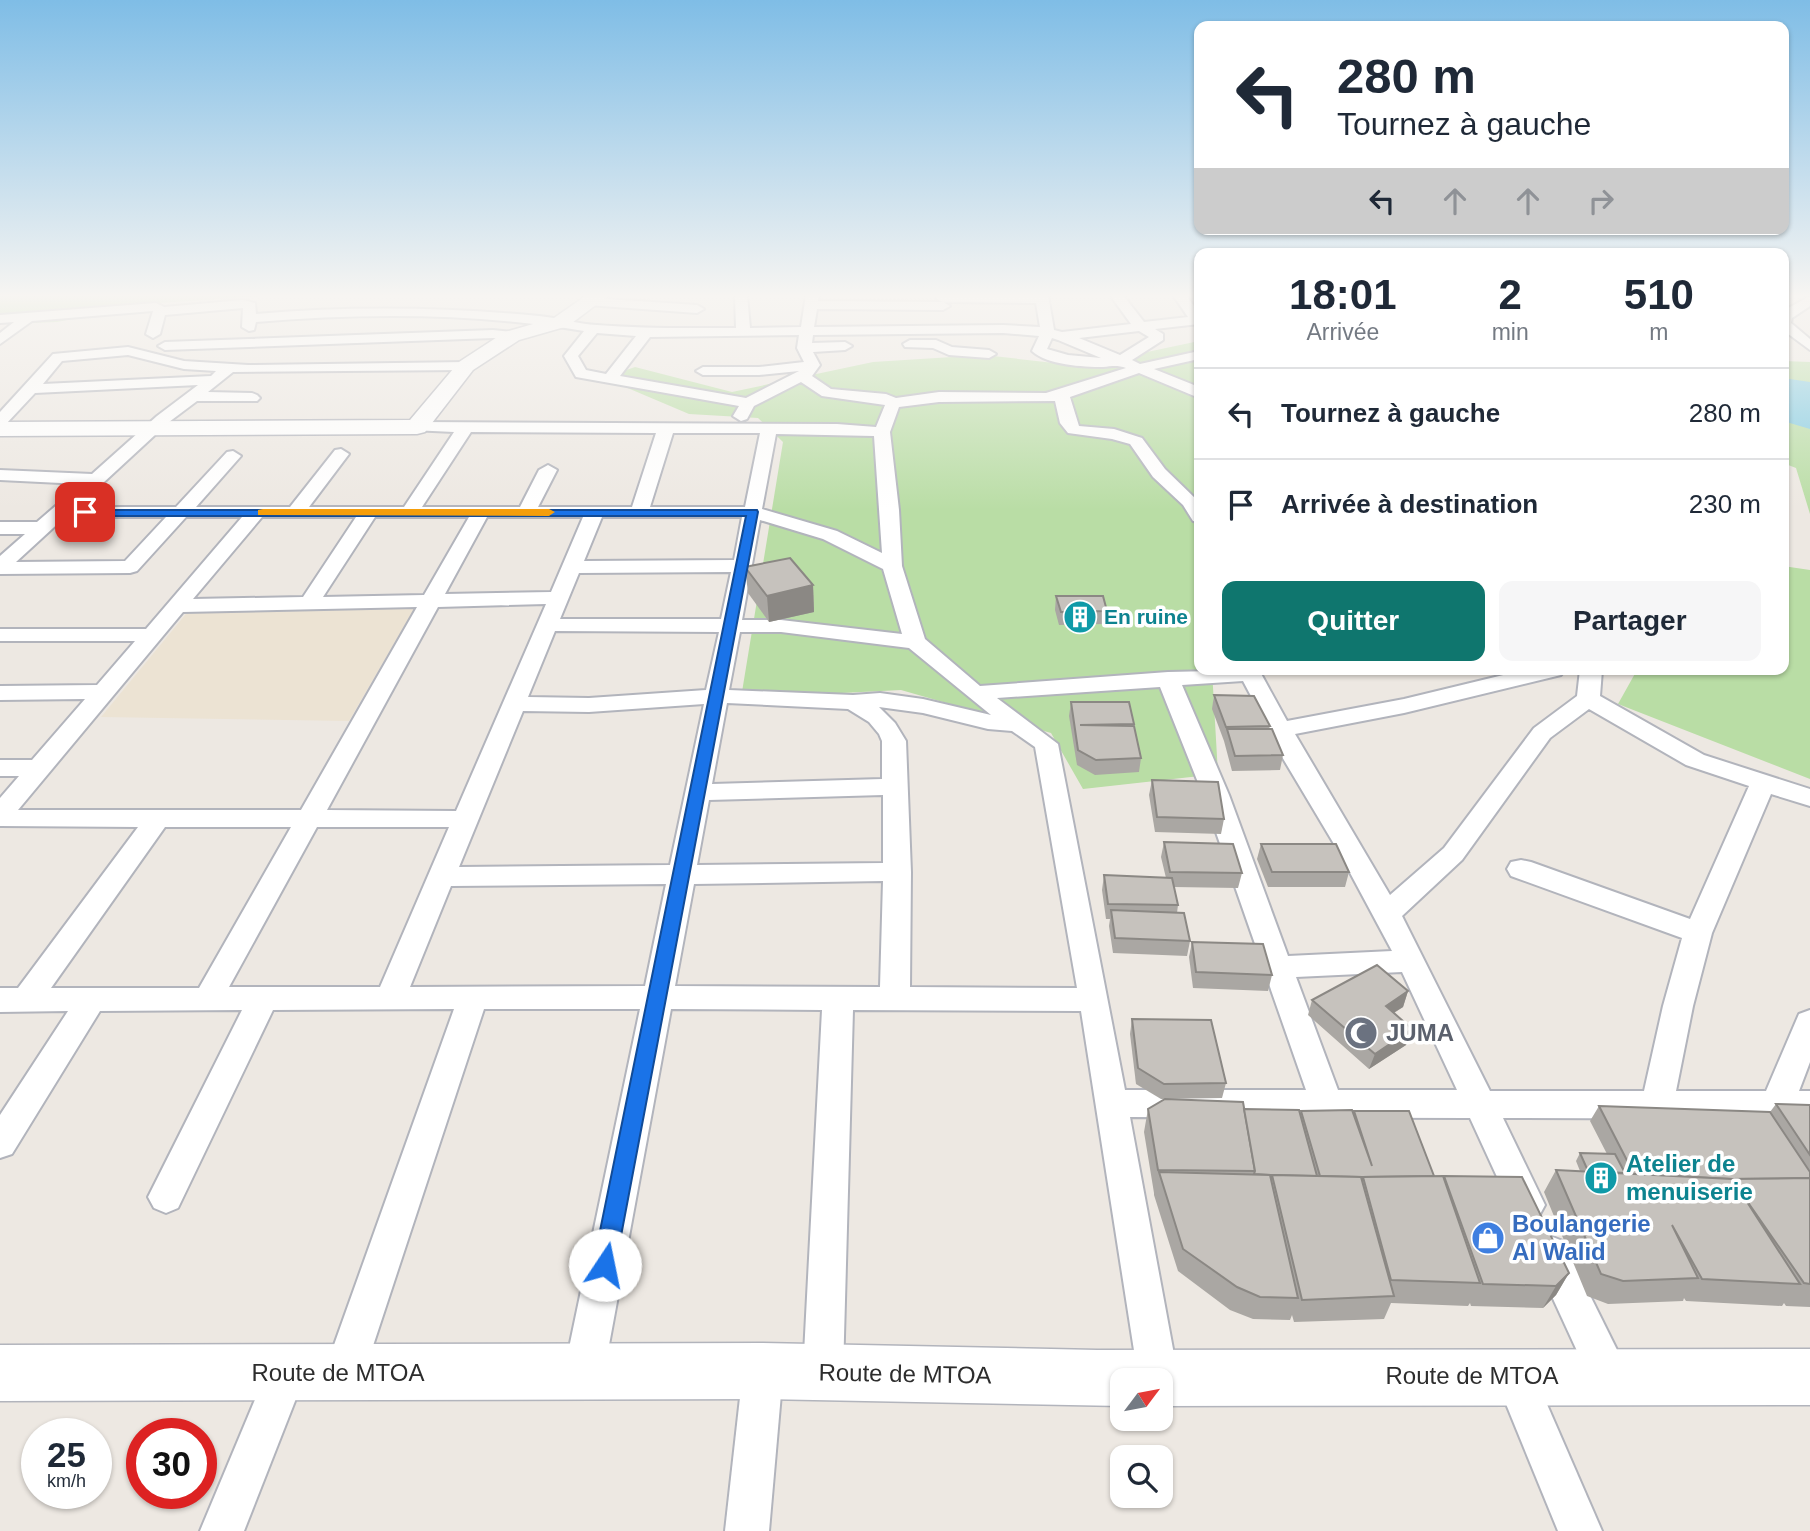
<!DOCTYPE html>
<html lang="fr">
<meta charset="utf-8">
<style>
body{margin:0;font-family:Arial,sans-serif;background:#f6f6f7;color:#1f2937;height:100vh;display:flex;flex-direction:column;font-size:26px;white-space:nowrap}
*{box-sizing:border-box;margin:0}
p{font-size:23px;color:#747a83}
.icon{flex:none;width:38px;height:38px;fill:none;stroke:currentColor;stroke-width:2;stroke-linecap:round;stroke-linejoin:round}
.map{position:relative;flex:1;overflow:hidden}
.panel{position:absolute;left:1194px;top:248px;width:595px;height:427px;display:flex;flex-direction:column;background:#fff;border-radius:14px;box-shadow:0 2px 5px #0004}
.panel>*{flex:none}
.hud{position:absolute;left:1194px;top:21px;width:595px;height:214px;border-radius:14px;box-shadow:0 2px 5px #0004;background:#fff;color:#1f2937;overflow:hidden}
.needle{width:46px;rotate:58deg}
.buttons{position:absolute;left:1110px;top:1368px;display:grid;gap:14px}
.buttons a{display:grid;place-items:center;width:63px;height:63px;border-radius:14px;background:#fff;box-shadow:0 2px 5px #0004;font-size:35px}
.speed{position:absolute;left:21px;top:1418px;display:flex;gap:14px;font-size:35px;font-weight:700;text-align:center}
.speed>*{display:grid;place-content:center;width:91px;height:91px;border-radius:50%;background:#fff;box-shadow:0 2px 5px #0004;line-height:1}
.speed small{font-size:18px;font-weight:400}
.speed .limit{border:10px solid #d22;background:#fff;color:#111}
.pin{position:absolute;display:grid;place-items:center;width:60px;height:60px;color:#fff;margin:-30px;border-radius:14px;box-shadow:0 4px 10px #0006}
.me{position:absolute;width:77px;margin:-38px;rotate:11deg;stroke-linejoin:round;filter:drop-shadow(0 0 5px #0008)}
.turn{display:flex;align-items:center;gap:24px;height:147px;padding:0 28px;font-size:32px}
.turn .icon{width:91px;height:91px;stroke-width:2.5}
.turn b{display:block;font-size:49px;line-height:60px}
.lanes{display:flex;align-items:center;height:66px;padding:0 28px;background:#0003;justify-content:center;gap:35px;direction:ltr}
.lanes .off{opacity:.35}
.eta{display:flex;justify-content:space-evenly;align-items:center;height:119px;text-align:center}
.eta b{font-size:42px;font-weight:700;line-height:49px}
.cta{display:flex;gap:14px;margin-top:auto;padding:14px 28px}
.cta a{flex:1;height:80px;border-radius:14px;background:#0f766e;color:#fff;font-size:28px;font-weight:700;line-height:80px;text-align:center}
.cta a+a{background:#f6f6f7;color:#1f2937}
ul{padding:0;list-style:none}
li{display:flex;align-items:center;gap:21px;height:91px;padding:0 28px;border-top:2px solid #e0e1e3}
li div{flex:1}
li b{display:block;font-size:26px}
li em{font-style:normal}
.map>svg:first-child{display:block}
</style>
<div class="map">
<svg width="1810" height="1531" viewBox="0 0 1810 1531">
<rect width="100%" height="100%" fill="#ede8e2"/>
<path fill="#ece3d3" d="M416,606L349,721L101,717L190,609Z"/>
<g fill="#b9dda5">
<path d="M0,295H348L263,296L144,304L57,322L0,324Z"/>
<path d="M1199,341V670H1212L1218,774L1083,789L1051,733L901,690L741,698L783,442L758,418L689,414L604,378L635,367L732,392L873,362L984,355L1081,366Z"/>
<path d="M1783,361L1810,362V514L1796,468L1783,463Z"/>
<path d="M1783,566L1810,570V779L1618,704L1637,670H1783Z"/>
</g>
<path fill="#81cbe2" d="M1783,378L1810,382V429L1783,421Z"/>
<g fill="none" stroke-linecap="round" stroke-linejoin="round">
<defs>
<g id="street">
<path d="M735,295H747L750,328L801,327L806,295H819L818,301L943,302L950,306L943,310L817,309L814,327L1003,325L1040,327L1036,303L942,302L936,298L937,295H1048L1054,330L1062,332L1131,324L1110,295H1123L1144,322L1188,317L1173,295H1186L1199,313V324L1155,329L1163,334V340L1132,360L1140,364L1199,351V359L1154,369L1199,387V398L1139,373L1070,397L1079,426L1114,429L1142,438L1165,469L1199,502V522L1193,521L1183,505L1153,477L1130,444L1112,439L1068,433L1060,423L1055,401L939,402L899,407L890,432L899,510L902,566L925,639L980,686L1168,672L1259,670L1287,721L1404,699L1524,670H1564L1561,675L1404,713L1295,734L1390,895L1444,848L1534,728L1577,696L1580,670H1602L1600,696L1704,755L1810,789V806L1771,794L1712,933L1693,1006L1676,1091H1766L1799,1014L1810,1010V1062L1799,1091H1810V1119L1503,1118L1545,1205L1539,1216L1527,1221L1515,1216L1470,1118L1130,1117L1178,1376L1172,1390L1160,1395V1381H1140L1138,1376L1081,1011L853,1010L843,1373L837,1387L823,1393L809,1387L803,1373L822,1010L671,1009L604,1372L598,1386L584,1392L570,1386L564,1372L640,1009H484L364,1373L358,1387L344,1393L330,1387L324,1373L454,1009L273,1010L178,1208L166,1213L154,1208L148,1197L242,1010L100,1011L12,1154L0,1158V1115L68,1011L0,1012V988H18L138,827L0,826V798L19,776H0V760H32L85,699L0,700V686L97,685L135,641H0V629H146L242,517H186L137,571L130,573L0,574V556L25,534H0V522H37L81,484L0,480V470L92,474L157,416L198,385L35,393L6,424L0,426V412L53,354L128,347L184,361L248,365L466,362L473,366L466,370L233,372L208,392L252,393L257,395L260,398L257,401H197L169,422L77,507H176L227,452L233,451L241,456L196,507H290L335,450L341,449L349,454L309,507H404L454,432L411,430L409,427L417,422L837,424L876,427L885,405L822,396L801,382L754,406L747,419L741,421L733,416L739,406L576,377L564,356L584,331C477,313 364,313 256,322L254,330L249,331L242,327L243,308L165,315L160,334L153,338L146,334L153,311L32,321L0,344V333L14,322L0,323V315L156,303L164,307L243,300L255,303L256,314C350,306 445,307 539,316C559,318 578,324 597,325C644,329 689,328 736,328ZM1139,331L1149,337L1120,355L1079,338ZM597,333L636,336L606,374L586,370L578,356ZM1003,333L1039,336L1032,351C1047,365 1083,367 1103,367C1112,366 1118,365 1126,368L1046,393L939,392L896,398L886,394L831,389L812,376L820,365L813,352L845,350L852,346L845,342L812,343L813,335ZM799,335L797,348L804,362L759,367H703L696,371L703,375H759L799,371L746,398L620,376L650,337ZM1052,338L1058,340L1101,358L1068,355L1047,349ZM128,355L184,369L216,371L211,376L43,384L62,361ZM471,432L656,433L632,507H538L557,470L548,465L539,470L520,507H422ZM673,433H760L745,507H650ZM776,434L874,436L882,553L837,531L762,509ZM65,517H166L125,561L16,562ZM262,517H356L303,597L193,599ZM375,517H469L424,595L323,597ZM487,517H583L551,592L445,594ZM602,517H742L734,560L584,561ZM760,520L823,539L883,569L902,634L781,620H742ZM731,572L721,619H560L579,573ZM546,604L456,811L327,810L438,607ZM417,607L301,810H18L183,612ZM555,631L719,632L706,690L589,698L528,697ZM740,632H781L909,648L991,715L923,699L880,693L853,695L729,690ZM1243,681L1268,728L1266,730L1340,854L1392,951L1288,956L1229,795L1182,685ZM1160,687L1203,795L1306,1090H1125L1058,744L997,698ZM727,703L848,709L869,722L879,734L882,741V779L712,784ZM704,704L670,865L459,867L523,711L589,712ZM879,707L923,713L988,729L1012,731L1035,747L1077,988L910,987L911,872L906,741L895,723ZM1589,709L1686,765L1749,786L1690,919L1531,862L1521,860L1511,862L1507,869L1511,876L1682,938L1663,1006L1644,1091H1490L1402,916L1462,860L1550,738ZM883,795V863L697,865L709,800ZM165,827H291L199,988H51ZM317,827H449L380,987H229ZM883,881L880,987L675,986L694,884ZM666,884L645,986L410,987L451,886ZM1402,972L1457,1090H1338L1296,977Z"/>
<path d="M1810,296V306L1792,318L1791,323L1810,339V350L1783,330V311Z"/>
<path d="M593,298L697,305L704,309L697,313L588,305L586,302Z"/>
<path d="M493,330L512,332L519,336L512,340L493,338L165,350L158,346L165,342Z"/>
<path d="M910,340H936L952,347L989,350L996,354L989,358L949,355L933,348L905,347L903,344Z"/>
<path d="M1550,1236L1563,1241L1623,1362L1629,1376L1623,1390L1609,1396L1595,1390L1532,1253L1537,1241Z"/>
<path d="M763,1351L777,1357L783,1371L769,1531H725L743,1371L749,1357Z"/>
<path d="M286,1353L300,1359L306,1373L244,1531H200L272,1359Z"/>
<path d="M1515,1357L1529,1363L1602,1531H1558L1495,1377L1501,1363Z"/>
</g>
<g id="secondary">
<path d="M587,295H609L568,326L519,340L473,370L425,432L417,434L0,436V422L410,420L459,362L505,332L554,318Z"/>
<path d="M763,1343L1097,1350L1810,1349V1405L1160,1406V1381H1122V1406L763,1399L0,1401V1345Z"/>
</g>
</defs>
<use href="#street" stroke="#b2b4bc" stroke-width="4"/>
<use href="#secondary" stroke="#b2b4bc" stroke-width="3"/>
<use href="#street" fill="#fff" fill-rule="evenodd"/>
<use href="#secondary" fill="#fff" fill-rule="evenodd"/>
</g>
<g fill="#aaa7a3">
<path d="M745,567L813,585L814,612L769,622L748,593Z"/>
<path d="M1056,596L1107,611L1105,624L1059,625L1055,610Z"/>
<path d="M1214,695L1270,726L1269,729L1283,755L1280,770L1232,771L1224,741L1212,709Z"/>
<path d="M1071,702L1134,724L1141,758L1139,772L1095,775L1077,765L1069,716Z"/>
<path d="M1152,780L1224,819L1221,834L1155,832L1149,795Z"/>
<path d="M1164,842L1242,873L1238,888L1174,887L1178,905L1177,913L1190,941L1187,956L1113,953L1109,926L1110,919H1106L1102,890L1104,875L1166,878L1161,857Z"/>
<path d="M1261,844L1349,872L1345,887H1268L1257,859Z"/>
<path d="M1192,942L1272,975L1268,991L1193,988L1189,957Z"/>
<path d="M1408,991L1403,1007L1394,1013L1412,1029L1406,1045L1369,1069L1308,1015L1312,1000Z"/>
<path d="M1132,1019L1226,1083L1222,1098L1161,1099L1136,1084L1130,1034Z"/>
<path d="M1776,1104L1810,1105V1307L1786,1306L1784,1303L1782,1306L1686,1301L1684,1298L1683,1301L1608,1304L1587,1296L1544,1192L1556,1170L1580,1171L1576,1161L1580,1153L1607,1154L1590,1121L1599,1106L1770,1112Z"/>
<path d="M1148,1109H1244L1300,1114L1301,1111L1353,1114L1354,1111L1434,1176L1443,1178L1444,1176L1569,1273L1556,1295L1543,1308L1471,1306L1470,1303L1468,1306L1391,1303L1384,1319L1294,1322L1292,1315L1290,1320L1253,1319L1230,1310L1178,1271L1154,1195V1193L1144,1132Z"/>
</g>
<g fill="#8b8884">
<path d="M813,585L814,612L769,622L767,596Z"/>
<path d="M1408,991L1403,1007L1380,1021L1386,1006Z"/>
<path d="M1412,1029L1406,1045L1369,1069L1375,1054Z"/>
<path d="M1569,1273L1556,1295L1543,1308L1556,1286Z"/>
</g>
<g fill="#c6c2bd" stroke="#8b8884" stroke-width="2">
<path d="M790,558L813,585L767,596L745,567Z"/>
<path d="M1056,596H1103L1107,611L1061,612Z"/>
<path d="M1214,695L1254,696L1270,726L1226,727Z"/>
<path d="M1071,702H1129L1134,724L1080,725L1134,726L1141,758L1096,760L1078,750Z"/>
<path d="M1227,729H1272L1283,755L1235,756Z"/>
<path d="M1152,780L1218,782L1224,819L1157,817Z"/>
<path d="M1164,842L1233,844L1242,873L1170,872Z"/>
<path d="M1261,844H1336L1349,872H1272Z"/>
<path d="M1104,875L1172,878L1178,905L1108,904Z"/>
<path d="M1111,910L1184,913L1190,941L1115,938Z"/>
<path d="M1192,942L1263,944L1272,975L1196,972Z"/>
<path d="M1377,965L1408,991L1386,1006L1412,1029L1375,1054L1312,1000Z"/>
<path d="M1132,1019L1211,1020L1226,1083L1164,1084L1138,1068Z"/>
<path d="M1165,1099L1243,1102L1255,1171L1158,1170L1148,1109Z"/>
<path d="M1776,1104L1810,1105V1155Z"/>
<path d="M1599,1106L1770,1112L1810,1172V1178L1732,1179L1634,1174Z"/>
<path d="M1244,1109L1299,1110L1317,1176L1272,1175L1271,1179L1270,1175L1254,1174L1255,1171Z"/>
<path d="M1352,1110L1372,1166L1354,1111H1409L1434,1176L1363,1177L1362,1180L1361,1177L1320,1176L1301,1111Z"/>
<path d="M1580,1153L1615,1154L1625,1173L1588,1171Z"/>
<path d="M1556,1170L1732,1179L1810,1178V1284L1804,1283L1738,1188L1800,1284L1702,1279L1672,1225L1698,1278L1623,1281L1601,1274Z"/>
<path d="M1159,1172L1270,1175L1298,1298L1260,1297L1237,1287L1183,1249Z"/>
<path d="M1272,1175L1361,1177L1394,1296L1302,1300Z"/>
<path d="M1443,1176L1480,1283L1391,1280L1363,1177Z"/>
<path d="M1444,1176L1522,1177L1569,1273L1556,1286L1483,1284Z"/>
</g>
<linearGradient id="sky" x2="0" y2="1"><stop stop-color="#7fbde6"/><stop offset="0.58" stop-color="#f7f5f2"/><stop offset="1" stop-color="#f7f5f2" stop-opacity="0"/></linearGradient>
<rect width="1810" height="510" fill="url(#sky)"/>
<path fill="#1a73e8" stroke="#114b97" stroke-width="2" d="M80,510H757L758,512L614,1273L605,1276L597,1273L593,1265L746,516H85L80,515Z"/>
<path fill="#f59e0b" d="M263,509H549L555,512L549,516L258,515V510Z"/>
<defs>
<symbol id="building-disc" viewBox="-11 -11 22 22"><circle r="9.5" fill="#0f9aa8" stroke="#fff"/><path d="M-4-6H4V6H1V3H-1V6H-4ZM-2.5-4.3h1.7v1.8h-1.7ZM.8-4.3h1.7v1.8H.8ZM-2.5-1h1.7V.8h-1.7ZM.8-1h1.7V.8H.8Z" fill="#fff"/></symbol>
<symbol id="mosque-disc" viewBox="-11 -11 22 22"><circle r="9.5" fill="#6b7280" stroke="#fff"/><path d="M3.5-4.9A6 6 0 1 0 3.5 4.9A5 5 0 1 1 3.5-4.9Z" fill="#fff"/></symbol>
<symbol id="shop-disc" viewBox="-11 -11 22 22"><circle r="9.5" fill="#3f7fe0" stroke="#fff"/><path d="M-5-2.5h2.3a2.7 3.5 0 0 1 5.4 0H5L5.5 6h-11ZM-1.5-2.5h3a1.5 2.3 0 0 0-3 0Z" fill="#fff"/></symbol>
</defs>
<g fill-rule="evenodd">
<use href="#building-disc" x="1061" y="598" width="38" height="38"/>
<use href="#mosque-disc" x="1342" y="1014" width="38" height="38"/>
<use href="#building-disc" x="1582" y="1159" width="38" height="38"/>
<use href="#shop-disc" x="1469" y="1219" width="38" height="38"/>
</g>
<g text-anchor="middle" stroke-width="7" stroke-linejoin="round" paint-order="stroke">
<g font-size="21" font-weight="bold" fill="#0d838f" stroke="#fff" text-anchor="start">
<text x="1104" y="624">En ruine</text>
</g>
<g font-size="24" font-weight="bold" fill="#5b616d" stroke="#fff" text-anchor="start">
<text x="1386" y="1041">JUMA</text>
</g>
<g font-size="24" font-weight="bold" fill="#0d838f" stroke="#fff" text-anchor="start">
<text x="1626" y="1172">Atelier de<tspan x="1626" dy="28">menuiserie</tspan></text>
</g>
<g font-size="24" font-weight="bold" fill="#366cbe" stroke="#fff" text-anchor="start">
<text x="1512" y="1232">Boulangerie<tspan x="1512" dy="28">Al Walid</tspan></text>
</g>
<g font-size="24" fill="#2d2d2d" stroke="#fff">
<text x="338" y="1381">Route de MTOA</text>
<text transform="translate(905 1374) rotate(1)" y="8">Route de MTOA</text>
<text x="1472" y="1384">Route de MTOA</text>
</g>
</g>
</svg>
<div class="buttons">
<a><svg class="needle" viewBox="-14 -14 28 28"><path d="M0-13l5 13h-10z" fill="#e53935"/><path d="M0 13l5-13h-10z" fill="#747a83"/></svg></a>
<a><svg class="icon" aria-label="search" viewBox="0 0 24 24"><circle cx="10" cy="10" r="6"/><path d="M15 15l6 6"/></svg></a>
</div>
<div class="speed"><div>25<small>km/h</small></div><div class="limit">30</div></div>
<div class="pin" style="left:85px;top:512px;background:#d93025"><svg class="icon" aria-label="arrive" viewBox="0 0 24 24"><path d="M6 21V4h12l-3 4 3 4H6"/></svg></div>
<svg class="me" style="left:605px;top:1265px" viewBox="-20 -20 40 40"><circle r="19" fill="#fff"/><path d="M0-13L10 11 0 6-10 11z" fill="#1a73e8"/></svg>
<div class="hud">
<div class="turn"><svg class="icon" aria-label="left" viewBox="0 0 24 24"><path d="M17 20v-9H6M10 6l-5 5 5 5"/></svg><div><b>280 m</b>Tournez à gauche</div></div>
<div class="lanes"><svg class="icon" aria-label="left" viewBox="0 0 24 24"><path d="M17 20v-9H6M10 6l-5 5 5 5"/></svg><svg class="icon off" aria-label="ahead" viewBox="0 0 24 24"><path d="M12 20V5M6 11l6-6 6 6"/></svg><svg class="icon off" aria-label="ahead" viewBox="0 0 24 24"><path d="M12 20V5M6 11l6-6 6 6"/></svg><svg class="icon off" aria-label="right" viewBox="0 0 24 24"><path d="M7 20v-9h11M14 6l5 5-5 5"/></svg></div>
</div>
<section class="panel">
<div class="eta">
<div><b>18:01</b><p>Arrivée</p></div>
<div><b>2</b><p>min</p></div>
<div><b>510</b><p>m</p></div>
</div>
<ul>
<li><svg class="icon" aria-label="left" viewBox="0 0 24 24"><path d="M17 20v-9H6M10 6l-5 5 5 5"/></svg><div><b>Tournez à gauche</b></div><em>280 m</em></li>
<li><svg class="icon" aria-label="arrive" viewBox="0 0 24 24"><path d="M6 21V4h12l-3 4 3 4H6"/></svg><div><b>Arrivée à destination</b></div><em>230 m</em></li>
</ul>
<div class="cta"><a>Quitter</a><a>Partager</a></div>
</section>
</div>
